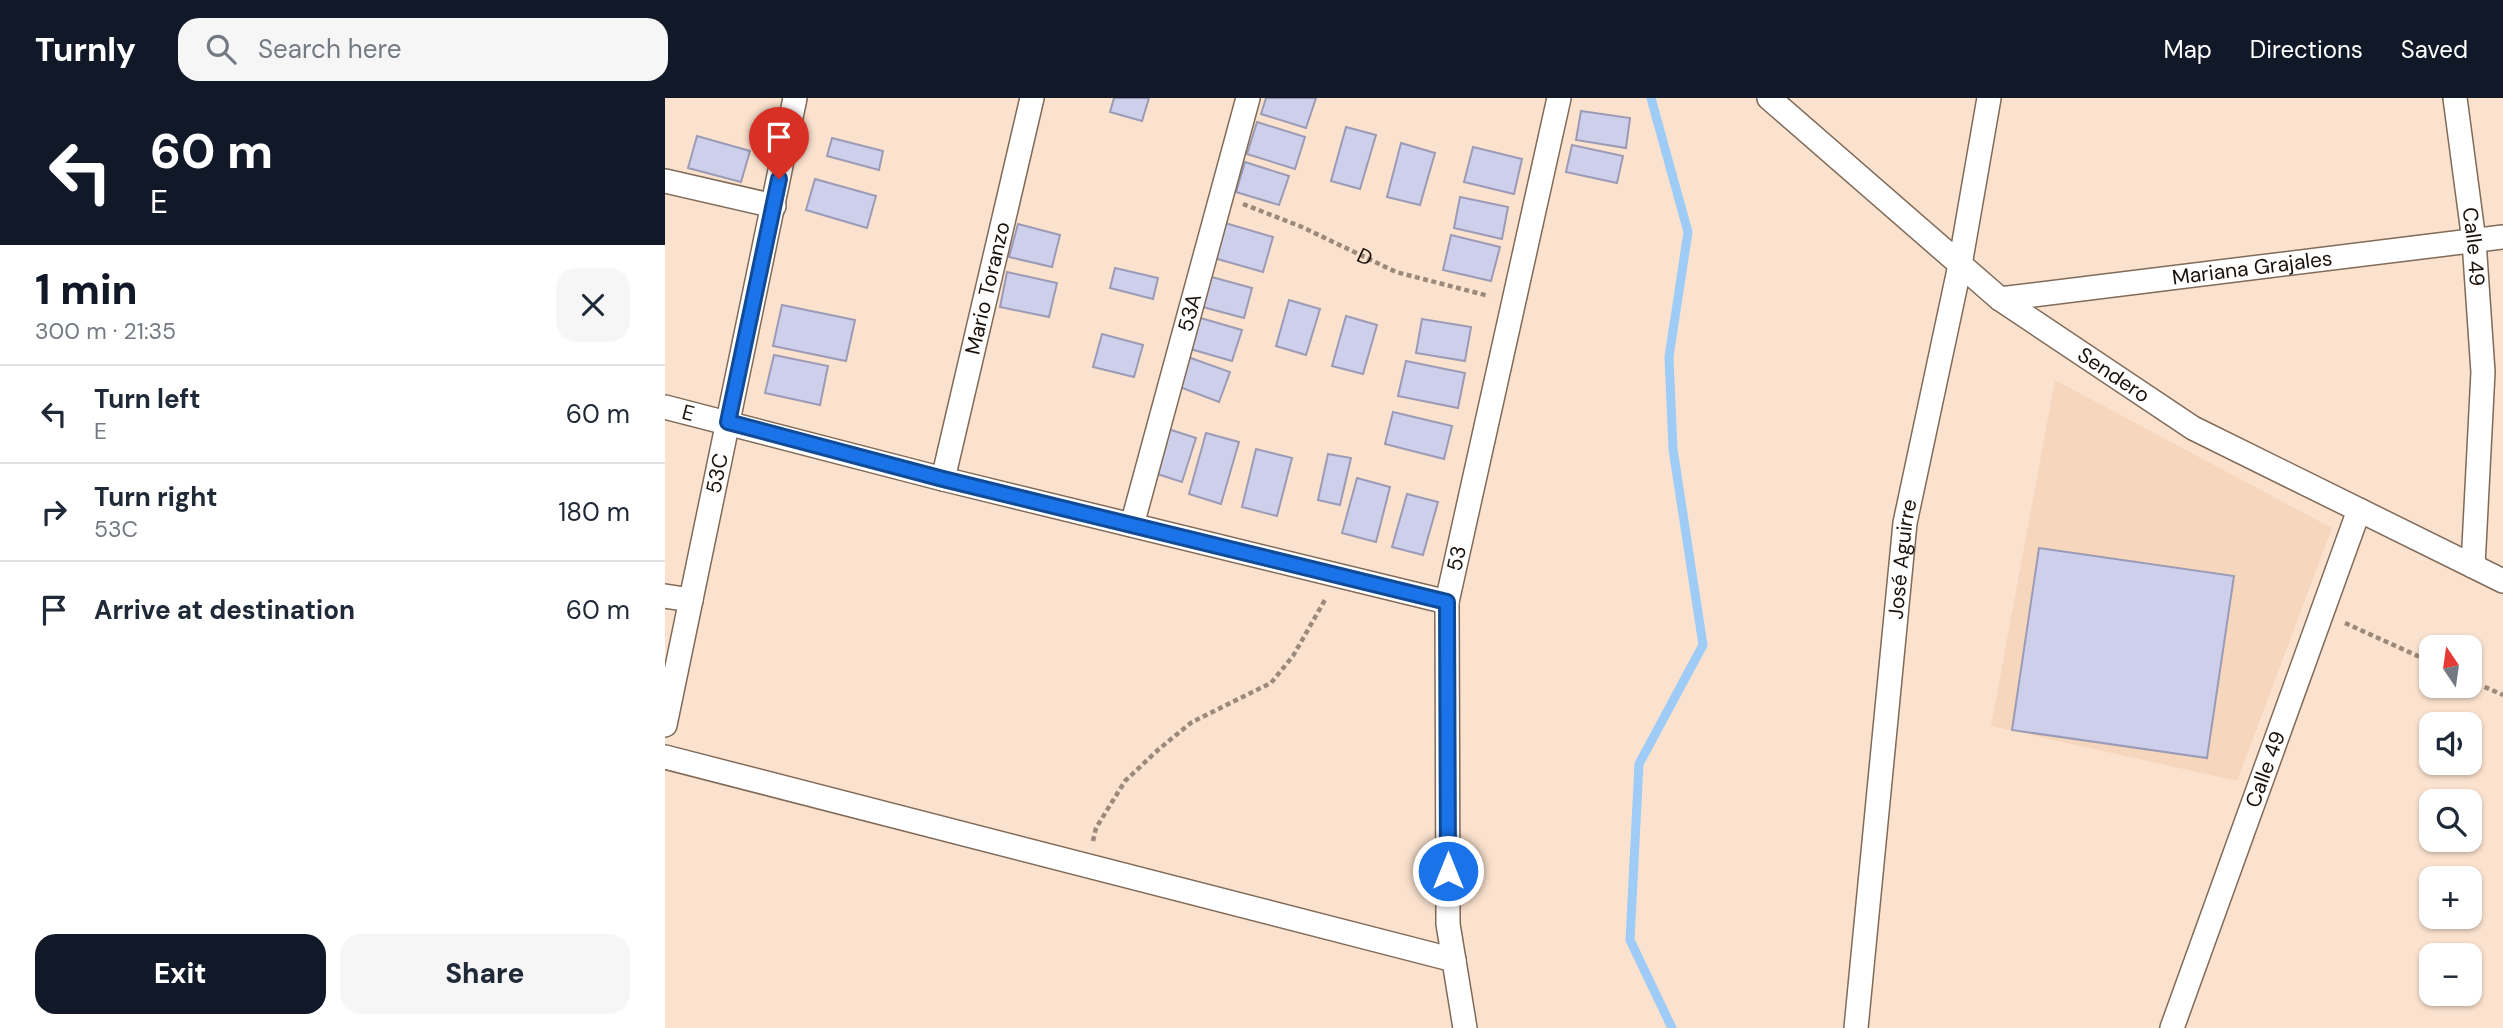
<!DOCTYPE html>
<meta charset="utf-8">
<style>
body{margin:0;font-family:"DM Sans",sans-serif;background:#f6f6f7;color:#1f2937;height:100vh;display:flex;flex-direction:column;font-size:26px;white-space:nowrap}
*{box-sizing:border-box;margin:0}
p{font-size:23px;color:#747a83}
.icon{flex:none;width:38px;height:38px;fill:none;stroke:currentColor;stroke-width:2;stroke-linecap:round;stroke-linejoin:round}
.map{position:relative;flex:1;overflow:hidden}
.details{display:flex;flex-direction:column;background:#fff;width:665px}
.details>*{flex:none}
.banner{background:#111827;color:#fff;overflow:hidden}
.needle{width:46px;rotate:347deg}
.buttons{position:absolute;left:1754px;top:537px;display:grid;gap:14px}
.buttons a{display:grid;place-items:center;width:63px;height:63px;border-radius:14px;background:#fff;box-shadow:0 2px 5px #0004;font-size:35px}
.pin{position:absolute;display:grid;place-items:center;width:60px;height:60px;color:#fff;margin:-72px -30px;border-radius:50% 50% 50% 0;rotate:-45deg;box-shadow:0 0 7px #0007}
.pin .icon{rotate:45deg}
.me{position:absolute;width:77px;margin:-38px;rotate:0deg;stroke-linejoin:round;filter:drop-shadow(0 0 5px #0008)}
.turn{display:flex;align-items:center;gap:24px;height:147px;padding:0 35px;font-size:32px}
.turn .icon{width:91px;height:91px;stroke-width:2.5}
.turn b{display:block;font-size:49px;line-height:60px}
.round{display:grid;place-items:center;flex:none;width:74px;height:74px;border-radius:21px;background:#f6f6f7}
.head{display:flex;align-items:center;justify-content:space-between;height:119px;padding:0 35px}
h1{font-size:42px;font-weight:800;line-height:52px;color:#111827}
.cta{display:flex;gap:14px;margin-top:auto;padding:14px 35px}
.cta a{flex:1;height:80px;border-radius:21px;background:#111827;color:#fff;font-size:28px;font-weight:800;line-height:80px;text-align:center}
.cta a+a{background:#f6f6f7;color:#1f2937}
ul{padding:0;list-style:none}
li{display:flex;align-items:center;gap:21px;height:98px;padding:0 35px;border-top:2px solid #e0e1e3}
li div{flex:1}
li b{display:block;font-size:26px}
li em{font-style:normal}
header{display:flex;align-items:center;gap:42px;box-sizing:border-box;height:98px;padding:0 35px;background:#111827;color:#fff}
header strong{font-size:33px}
nav{display:flex;gap:38px;margin-inline-start:auto;font-size:24px}
.search{width:490px;height:63px;background:#f6f6f7;display:flex;align-items:center;gap:18px;box-sizing:border-box;padding:0 24px;border-radius:21px;color:#747a83;font-size:26px}
main{display:flex;flex:1;min-height:0}
.map>svg:first-child{display:block}
</style>
<header>
<strong>Turnly</strong>
<div class="search"><svg class="icon" aria-label="search" viewBox="0 0 24 24"><circle cx="10" cy="10" r="6"/><path d="M15 15l6 6"/></svg>Search here</div>
<nav><a>Map</a><a>Directions</a><a>Saved</a></nav>
</header>
<main>
<section class="details">
<div class="banner">
<div class="turn"><svg class="icon" aria-label="left" viewBox="0 0 24 24"><path d="M17 20v-9H6M10 6l-5 5 5 5"/></svg><div><b>60 m</b>E</div></div>
</div>
<div class="head"><div><h1>1 min</h1><p>300 m · 21:35</p></div><a class="round"><svg class="icon" aria-label="close" viewBox="0 0 24 24"><path d="M6 6l12 12M18 6L6 18"/></svg></a></div>
<ul>
<li><svg class="icon" aria-label="left" viewBox="0 0 24 24"><path d="M17 20v-9H6M10 6l-5 5 5 5"/></svg><div><b>Turn left</b><p>E</p></div><em>60 m</em></li>
<li><svg class="icon" aria-label="right" viewBox="0 0 24 24"><path d="M7 20v-9h11M14 6l5 5-5 5"/></svg><div><b>Turn right</b><p>53C</p></div><em>180 m</em></li>
<li><svg class="icon" aria-label="arrive" viewBox="0 0 24 24"><path d="M6 21V4h12l-3 4 3 4H6"/></svg><div><b>Arrive at destination</b></div><em>60 m</em></li>
</ul>
<div class="cta"><a>Exit</a><a>Share</a></div>
</section>
<div class="map">
<svg width="1838" height="930" viewBox="0 0 1838 930">
<rect width="100%" height="100%" fill="#fbe2ce"/>
<path fill="#f6d7bd" d="M1390,282L1667,430L1572,683L1326,628Z"/>
<g fill="none" stroke-linecap="round" stroke-linejoin="round">
<path stroke="#9eccf7" stroke-width="9" d="M986,0L1023,134L1004,259L1008,351L1038,547L974,666L965,842L1007,930"/>
</g>
<g fill="#cecfeb" stroke="#9b9bb6" stroke-width="2">
<path d="M449,0H484L477,23L445,14Z"/>
<path d="M601,0H651L641,30L596,16Z"/>
<path d="M916,13L965,20L961,50L911,42Z"/>
<path d="M592,24L640,39L630,71L582,56Z"/>
<path d="M681,29L711,37L695,91L666,83Z"/>
<path d="M32,38L85,53L76,84L23,70Z"/>
<path d="M167,40L218,53L214,72L162,58Z"/>
<path d="M736,45L770,55L755,107L722,99Z"/>
<path d="M907,47L958,58L952,85L901,74Z"/>
<path d="M808,49L857,61L849,96L799,84Z"/>
<path d="M580,64L624,78L614,107L571,94Z"/>
<path d="M150,81L211,98L202,130L141,112Z"/>
<path d="M795,99L843,109L837,141L789,130Z"/>
<path d="M560,125L608,139L598,174L549,160Z"/>
<path d="M353,126L395,137L387,169L344,159Z"/>
<path d="M786,137L835,149L826,183L778,172Z"/>
<path d="M450,170L493,180L488,201L445,190Z"/>
<path d="M342,174L392,185L384,219L335,209Z"/>
<path d="M543,178L587,190L579,220L534,208Z"/>
<path d="M624,202L655,211L641,257L611,248Z"/>
<path d="M117,207L190,222L181,263L108,248Z"/>
<path d="M681,218L712,227L698,276L667,268Z"/>
<path d="M532,219L577,232L567,263L522,250Z"/>
<path d="M757,221L806,229L800,263L751,255Z"/>
<path d="M437,236L478,247L469,279L428,269Z"/>
<path d="M109,257L163,268L155,307L100,295Z"/>
<path d="M523,259L565,274L554,304L512,288Z"/>
<path d="M741,263L800,275L793,310L733,298Z"/>
<path d="M728,314L787,328L779,361L720,346Z"/>
<path d="M500,330L531,340L517,384L486,374Z"/>
<path d="M541,335L574,344L556,406L524,396Z"/>
<path d="M591,351L627,360L612,418L577,409Z"/>
<path d="M663,356L686,360L675,407L653,402Z"/>
<path d="M692,380L725,389L711,444L677,435Z"/>
<path d="M742,396L773,404L758,457L727,449Z"/>
<path d="M1374,450L1569,478L1542,660L1347,632Z"/>
</g>
<g fill="none" stroke-linecap="round" stroke-linejoin="round">
<defs>
<g id="street">
<path id="s2" d="M1104,0L1335,201L1528,330L1838,483"/>
<path id="s3" d="M1790,0L1809,143L1818,274L1808,468"/>
<path d="M0,83L109,108"/>
<path id="s4" d="M1335,201L1838,139"/>
<path id="s5" d="M0,309L278,381L782,504"/>
<path id="s6" d="M278,381L367,0"/>
<path id="s7" d="M467,427L583,0"/>
<path d="M0,498L26,502"/>
<path id="s8" d="M0,627L130,0"/>
<path d="M0,659L789,862"/>
<path id="s9" d="M800,930L783,826L782,504L894,0"/>
<path id="s10" d="M1191,930L1240,425L1295,167L1324,0"/>
<path id="s11" d="M1507,930L1694,412"/>
</g>
</defs>
<use href="#street" stroke="#806a58" stroke-width="26"/>
<g stroke="#9b897b" stroke-width="4.5" stroke-dasharray="5 3.5" stroke-linecap="butt">
<path id="s1" d="M578,106L637,129L731,174L824,198"/>
<path d="M1680,525L1766,564"/>
<path d="M1804,582L1838,597"/>
<path d="M428,743L431,730L460,683L494,651L527,624L606,585L628,558L661,500"/>
</g>
<use href="#street" stroke="#fff" stroke-width="23"/>
</g>
<g fill="none" stroke-linecap="round" stroke-linejoin="round">
<defs>
<path id="route" d="M114,81L63,324L278,381L782,504L783,773"/>
</defs>
<use href="#route" stroke="#114b97" stroke-width="18"/>
<use href="#route" stroke="#1a73e8" stroke-width="12"/>
</g>
<g text-anchor="middle" stroke-width="6" stroke-linejoin="round" paint-order="stroke">
<g font-size="21" fill="#1a110a" stroke="#fbe2ce">
<text dy="7" stroke="none"><textPath href="#s3" startOffset="150">Calle 49</textPath></text>
<text dy="7" stroke="none"><textPath href="#s1" startOffset="133">D</textPath></text>
<text dy="7" stroke="none"><textPath href="#s4" startOffset="254">Mariana Grajales</textPath></text>
<text dy="7" stroke="none"><textPath href="#s6" startOffset="196">Mario Toranzo</textPath></text>
<text dy="7" stroke="none"><textPath href="#s7" startOffset="220">53A</textPath></text>
<text dy="7" stroke="none"><textPath href="#s2" startOffset="443">Sendero</textPath></text>
<text dy="7" stroke="none"><textPath href="#s5" startOffset="24">E</textPath></text>
<text dy="7" stroke="none"><textPath href="#s8" startOffset="257">53C</textPath></text>
<text dy="7" stroke="none"><textPath href="#s9" startOffset="472">53</textPath></text>
<text dy="7" stroke="none"><textPath href="#s10" startOffset="471">José Aguirre</textPath></text>
<text dy="7" stroke="none"><textPath href="#s11" startOffset="275">Calle 49</textPath></text>
</g>
</g>
</svg>
<div class="buttons">
<a><svg class="needle" viewBox="-14 -14 28 28"><path d="M0-13l5 13h-10z" fill="#e53935"/><path d="M0 13l5-13h-10z" fill="#747a83"/></svg></a>
<a><svg class="icon" aria-label="sound" viewBox="0 0 24 24"><path d="M4 9h4l5-4v14l-5-4H4zM17 9q2 3 0 6"/></svg></a>
<a><svg class="icon" aria-label="search" viewBox="0 0 24 24"><circle cx="10" cy="10" r="6"/><path d="M15 15l6 6"/></svg></a>
<a>+</a>
<a>−</a>
</div>
<div class="pin" style="left:114px;top:81px;background:#d93025"><svg class="icon" aria-label="arrive" viewBox="0 0 24 24"><path d="M6 21V4h12l-3 4 3 4H6"/></svg></div>
<svg class="me" style="left:783px;top:773px" viewBox="-20 -20 40 40"><circle r="17" fill="#1a73e8" stroke="#fff" stroke-width="3"/><path d="M0-11L8 9 0 5-8 9z" fill="#fff"/></svg>
</div>
</main>
